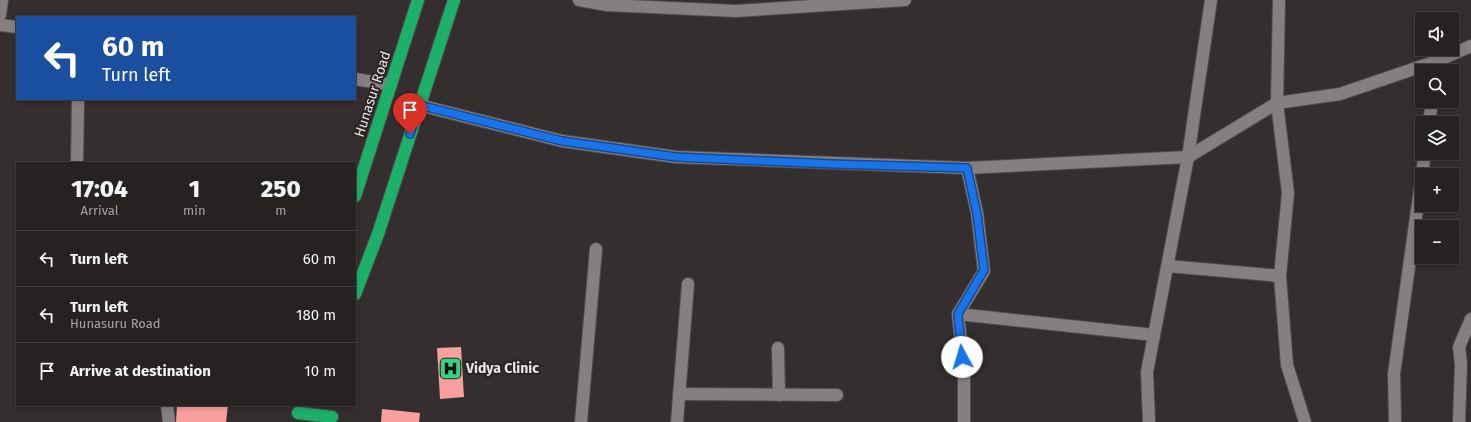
<!DOCTYPE html>
<meta charset="utf-8">
<style>
body{margin:0;font-family:"Fira Sans",sans-serif;background:#2f2a2a;color:#f1f3f6;height:100vh;display:flex;flex-direction:column;font-size:15px;white-space:nowrap}
*{box-sizing:border-box;margin:0}
p{font-size:13px;color:#a4a4a5}
.icon{flex:none;width:22px;height:22px;fill:none;stroke:currentColor;stroke-width:2;stroke-linecap:round;stroke-linejoin:round}
.map{position:relative;flex:1;overflow:hidden}
.drawer{position:absolute;left:16px;top:162px;width:340px;height:244px;display:flex;flex-direction:column;background:#272222;border-radius:0px;box-shadow:0 2px 6px #0003,0 0 0 1px #433f40}
.drawer>*{flex:none}
.hud{position:absolute;left:16px;top:16px;width:340px;height:84px;border-radius:0px;box-shadow:0 2px 6px #0003,0 0 0 1px #433f40;background:#1a4fa0;color:#fff;overflow:hidden}
.buttons{position:absolute;left:1415px;top:12px;display:grid;gap:8px}
.buttons a{display:grid;place-items:center;width:44px;height:44px;border-radius:0px;background:#272222;box-shadow:0 2px 6px #0003,0 0 0 1px #433f40;font-size:20px}
.pin{position:absolute;display:grid;place-items:center;width:34px;height:34px;color:#fff;margin:-41px -17px;border-radius:50% 50% 50% 0;rotate:-45deg;box-shadow:0 0 4px #0007}
.pin .icon{rotate:45deg}
.me{position:absolute;width:44px;margin:-22px;rotate:354deg;stroke-linejoin:round;filter:drop-shadow(0 0 3px #0008)}
.turn{display:flex;align-items:center;gap:14px;height:84px;padding:0 20px;font-size:18px}
.turn .icon{width:52px;height:52px;stroke-width:2.5}
.turn b{display:block;font-size:28px;line-height:34px}
.eta{display:flex;justify-content:space-evenly;align-items:center;height:68px;text-align:center}
.eta b{font-size:24px;font-weight:800;line-height:28px}
ul{padding:0;list-style:none}
li{display:flex;align-items:center;gap:12px;height:56px;padding:0 20px;border-top:1px solid #433f40}
li div{flex:1}
li b{display:block;font-size:15px}
li em{font-style:normal}
.map>svg:first-child{display:block}
</style>
<div class="map">
<svg width="1471" height="422" viewBox="0 0 1471 422">
<rect width="100%" height="100%" fill="#342e2e"/>
<g fill="#f7a09f">
<path d="M461,347L464,397L440,399L437,348Z"/>
<path d="M177,405H228L226,422H176Z"/>
<path d="M382,409L420,413L419,422H381Z"/>
</g>
<g fill="none" stroke-linecap="round" stroke-linejoin="round">
<defs>
<g id="minor">
<path d="M579,0L607,5L736,11L905,0"/>
<path d="M1279,0L1277,103L1288,193L1280,276L1287,365L1305,422"/>
<path d="M0,15L2,0"/>
<path d="M0,25L17,27"/>
<path d="M355,79L391,85"/>
<path d="M419,105L562,141L676,157L967,168L1188,157L1277,103L1340,94L1437,61L1471,46"/>
<path d="M1429,123L1432,101"/>
<path d="M77,163L78,99"/>
<path d="M1168,266L1280,276"/>
<path d="M958,314L1154,335"/>
<path d="M778,348L779,395"/>
<path d="M679,394L837,395"/>
<path d="M167,405L169,422"/>
<path d="M581,422L596,249"/>
<path d="M677,422L688,284"/>
<path d="M964,422V371L958,314L984,271L977,213L967,168"/>
<path d="M1149,422L1147,372L1188,157L1211,0"/>
<path d="M1395,422L1394,374L1425,153"/>
<path d="M1459,422L1461,364L1459,347L1471,319"/>
</g>
<g id="highway">
<path d="M355,196L418,0"/>
<path d="M355,294L378,234L454,0"/>
<path d="M298,413L332,417"/>
</g>
</defs>
<use href="#minor" stroke="#504c4c" stroke-width="14"/>
<use href="#highway" stroke="#504c4c" stroke-width="14"/>
<use href="#minor" stroke="#867f7f" stroke-width="12"/>
<use href="#highway" stroke="#1db069" stroke-width="12"/>
</g>
<g fill="none" stroke-linecap="round" stroke-linejoin="round">
<defs>
<path id="route" d="M410,134L419,105L562,141L676,157L833,164L967,168L977,214L984,270L958,314L962,357"/>
</defs>
<use href="#route" stroke="#114b97" stroke-width="10"/>
<use href="#route" stroke="#1a73e8" stroke-width="7"/>
</g>
<defs>
<symbol id="hospital-square" viewBox="-11 -11 22 22"><rect x="-9" y="-9" width="18" height="18" rx="4" fill="#2ed883" stroke="#2a2424"/><path d="M-5-5h3v3.5h4V-5h3V5h-3V1.5h-4V5h-3Z" fill="#111"/></symbol>
</defs>
<g fill-rule="evenodd">
<use href="#hospital-square" x="438" y="356" width="25" height="25"/>
</g>
<g text-anchor="middle" stroke-width="4" stroke-linejoin="round" paint-order="stroke">
<g font-size="14" fill="#e7e4e4" stroke="#2a2424">
<text transform="translate(372 94) rotate(-72)" y="5">Hunasur Road</text>
</g>
<g font-size="14" font-weight="bold" fill="#e7e4e4" stroke="#2a2424" text-anchor="start">
<text x="466" y="373">Vidya Clinic</text>
</g>
</g>
</svg>
<div class="buttons">
<a><svg class="icon" aria-label="sound" viewBox="0 0 24 24"><path d="M4 9h4l5-4v14l-5-4H4zM17 9q2 3 0 6"/></svg></a>
<a><svg class="icon" aria-label="search" viewBox="0 0 24 24"><circle cx="10" cy="10" r="6"/><path d="M15 15l6 6"/></svg></a>
<a><svg class="icon" aria-label="layers" viewBox="0 0 24 24"><path d="M12 4l9 5-9 5-9-5zM3 14l9 5 9-5"/></svg></a>
<a>+</a>
<a>−</a>
</div>
<div class="pin" style="left:410px;top:134px;background:#d93025"><svg class="icon" aria-label="arrive" viewBox="0 0 24 24"><path d="M6 21V4h12l-3 4 3 4H6"/></svg></div>
<svg class="me" style="left:962px;top:357px" viewBox="-20 -20 40 40"><circle r="19" fill="#fff"/><path d="M0-13L10 11 0 6-10 11z" fill="#1a73e8"/></svg>
<div class="hud">
<div class="turn"><svg class="icon" aria-label="left" viewBox="0 0 24 24"><path d="M17 20v-9H6M10 6l-5 5 5 5"/></svg><div><b>60 m</b>Turn left</div></div>
</div>
<section class="drawer">
<div class="eta">
<div><b>17:04</b><p>Arrival</p></div>
<div><b>1</b><p>min</p></div>
<div><b>250</b><p>m</p></div>
</div>
<ul>
<li><svg class="icon" aria-label="left" viewBox="0 0 24 24"><path d="M17 20v-9H6M10 6l-5 5 5 5"/></svg><div><b>Turn left</b></div><em>60 m</em></li>
<li><svg class="icon" aria-label="left" viewBox="0 0 24 24"><path d="M17 20v-9H6M10 6l-5 5 5 5"/></svg><div><b>Turn left</b><p>Hunasuru Road</p></div><em>180 m</em></li>
<li><svg class="icon" aria-label="arrive" viewBox="0 0 24 24"><path d="M6 21V4h12l-3 4 3 4H6"/></svg><div><b>Arrive at destination</b></div><em>10 m</em></li>
</ul>
</section>
</div>
